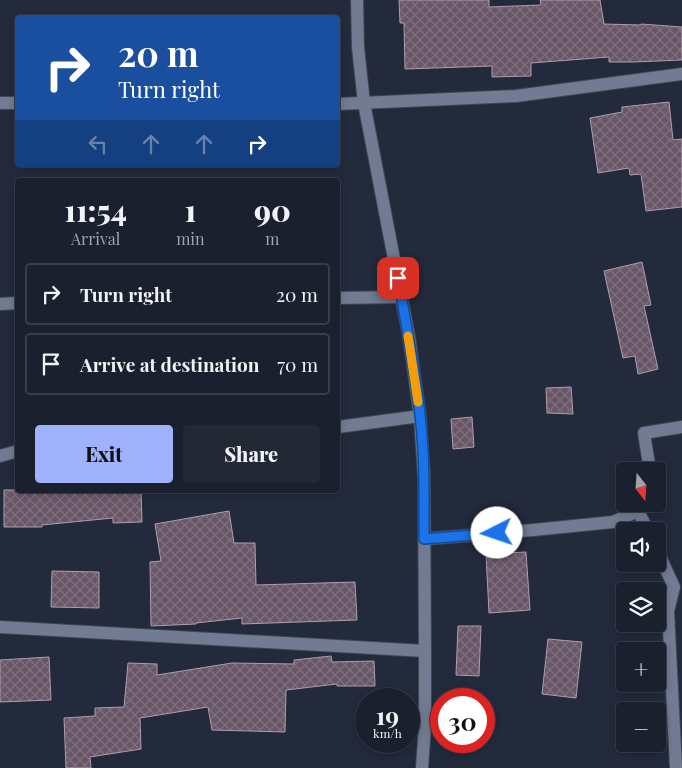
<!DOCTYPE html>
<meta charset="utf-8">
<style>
body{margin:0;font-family:"Playfair Display",serif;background:#232835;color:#f1f3f6;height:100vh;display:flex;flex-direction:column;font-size:19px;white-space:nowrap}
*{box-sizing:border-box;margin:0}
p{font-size:16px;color:#9fa3aa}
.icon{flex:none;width:28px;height:28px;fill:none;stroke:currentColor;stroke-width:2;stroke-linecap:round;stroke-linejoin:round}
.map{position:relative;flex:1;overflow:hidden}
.panel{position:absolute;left:15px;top:178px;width:325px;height:315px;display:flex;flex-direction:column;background:#1a202d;border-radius:5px;box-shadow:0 2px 8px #0003,0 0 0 1px #383e49}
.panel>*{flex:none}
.hud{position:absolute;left:15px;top:15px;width:325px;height:152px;border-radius:5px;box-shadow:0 2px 8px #0003,0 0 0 1px #383e49;background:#1a4fa0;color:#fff;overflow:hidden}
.needle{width:32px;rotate:163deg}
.buttons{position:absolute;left:616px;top:462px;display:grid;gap:10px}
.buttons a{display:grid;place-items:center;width:50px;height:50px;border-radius:5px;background:#1a202d;box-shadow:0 2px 8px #0003,0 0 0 1px #383e49;font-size:25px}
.speed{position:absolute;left:355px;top:688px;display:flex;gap:10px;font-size:25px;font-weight:700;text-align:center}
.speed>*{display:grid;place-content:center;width:65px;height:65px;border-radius:50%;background:#1a202d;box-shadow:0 2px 8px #0003,0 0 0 1px #383e49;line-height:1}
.speed small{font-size:12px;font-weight:400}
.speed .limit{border:8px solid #d22;background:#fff;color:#111}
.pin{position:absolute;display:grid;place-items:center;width:42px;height:42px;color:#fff;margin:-21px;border-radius:10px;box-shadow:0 2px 8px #0006}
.me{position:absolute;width:55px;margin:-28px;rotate:266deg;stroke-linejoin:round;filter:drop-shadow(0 0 4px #0008)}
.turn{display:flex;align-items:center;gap:18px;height:105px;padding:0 20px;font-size:22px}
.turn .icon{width:65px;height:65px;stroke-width:2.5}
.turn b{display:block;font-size:35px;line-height:42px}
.lanes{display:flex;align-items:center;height:48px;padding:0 20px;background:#0003;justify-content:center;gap:25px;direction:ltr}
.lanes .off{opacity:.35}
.eta{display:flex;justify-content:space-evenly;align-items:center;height:85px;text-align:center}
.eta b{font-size:30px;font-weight:800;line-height:35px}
.action{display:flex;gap:10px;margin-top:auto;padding:10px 20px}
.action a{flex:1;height:58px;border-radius:5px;background:#a1b2fd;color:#111;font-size:20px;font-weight:800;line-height:58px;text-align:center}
.action a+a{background:#232835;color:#f1f3f6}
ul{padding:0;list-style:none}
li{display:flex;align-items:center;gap:15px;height:62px;margin:0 10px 8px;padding:0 10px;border:2px solid #383e49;border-radius:5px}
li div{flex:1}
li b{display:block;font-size:19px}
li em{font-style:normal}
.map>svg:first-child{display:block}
</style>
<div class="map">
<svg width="682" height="768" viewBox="0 0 682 768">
<defs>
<pattern id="building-cross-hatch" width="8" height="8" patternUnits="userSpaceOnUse" patternTransform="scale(1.25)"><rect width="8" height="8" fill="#695768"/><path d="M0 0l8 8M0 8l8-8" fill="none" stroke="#7e6f7e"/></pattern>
</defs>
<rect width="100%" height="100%" fill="#222a3c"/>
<g fill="url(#building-cross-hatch)" stroke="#b09caf">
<path d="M399,0H489V7L541,5L540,0H600L604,24L641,25V24L682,27V60L633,62H609V57L531,63V76L492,77V66L405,69L404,23H400Z"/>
<path d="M669,102L673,140L682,139V207L646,211L641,174L630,175L629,168L598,173L590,118L622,112V107Z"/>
<path d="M642,262L651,305L644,306L658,369L638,374L635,356L623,358L604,271Z"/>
<path d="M571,387L573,414L547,413L546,388Z"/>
<path d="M472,417L474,447L453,449L451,419Z"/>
<path d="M4,490H141L142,522L113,523V518L42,525V527H4Z"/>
<path d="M229,511L234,543H255L256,585L355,582L357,620L242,624V618L196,623V624L151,626L150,562L161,561L155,524Z"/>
<path d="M526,552L530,610L489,613L486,554Z"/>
<path d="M52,571L99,572V608L51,607Z"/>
<path d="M458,626H481L479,676L456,675Z"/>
<path d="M548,639L582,642L576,698L542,694Z"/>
<path d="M331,656L332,662L374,661L375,686H337V684L286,690L285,732L212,730L208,707L140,718L141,749L90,757L91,768H66L64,718L95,716V708L124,707L128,663L157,664V675L232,663L294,664V660Z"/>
<path d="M49,657L51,700L0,702V660Z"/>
</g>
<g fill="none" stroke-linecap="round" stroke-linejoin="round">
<defs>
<g id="minor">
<path d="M357,0L358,47L364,103L409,337L420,416L424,477L425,651V725L422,768"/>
<path d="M0,103H18"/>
<path d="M338,104L516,96L682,74"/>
<path d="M338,298L401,297"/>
<path d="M0,304L18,303"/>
<path d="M338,427L420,416"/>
<path d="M0,456L18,451"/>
<path d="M650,471L644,433L682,427"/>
<path d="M638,511L648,531"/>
<path d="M424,539L533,530L613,522L638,511L643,504"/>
<path d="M658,552L674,587L668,611L676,768"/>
<path d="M0,627L425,651"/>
</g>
</defs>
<use href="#minor" stroke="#3f4655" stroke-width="14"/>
<use href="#minor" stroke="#717b91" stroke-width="12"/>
</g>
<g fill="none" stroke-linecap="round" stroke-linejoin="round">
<defs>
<path id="route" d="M398,278C406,324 415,369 420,415C425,456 424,498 424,539L497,533"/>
</defs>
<use href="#route" stroke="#114b97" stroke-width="12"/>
<use href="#route" stroke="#1a73e8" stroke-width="9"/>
<path stroke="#f59e0b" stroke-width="9" d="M408,336L418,402"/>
</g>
</svg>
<div class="buttons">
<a><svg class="needle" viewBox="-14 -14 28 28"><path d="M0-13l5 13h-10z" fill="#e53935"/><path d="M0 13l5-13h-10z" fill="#9fa3aa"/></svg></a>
<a><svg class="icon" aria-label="sound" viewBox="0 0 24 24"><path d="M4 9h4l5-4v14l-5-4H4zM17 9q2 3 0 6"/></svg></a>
<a><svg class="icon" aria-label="layers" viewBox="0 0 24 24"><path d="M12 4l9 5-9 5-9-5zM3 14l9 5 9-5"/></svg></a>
<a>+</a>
<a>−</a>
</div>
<div class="speed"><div>19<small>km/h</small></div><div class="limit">30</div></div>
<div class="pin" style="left:398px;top:278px;background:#d93025"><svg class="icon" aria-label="arrive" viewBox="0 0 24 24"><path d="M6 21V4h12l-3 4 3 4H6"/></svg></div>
<svg class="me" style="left:497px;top:533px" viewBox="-20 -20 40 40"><circle r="19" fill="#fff"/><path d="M0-13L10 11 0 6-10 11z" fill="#1a73e8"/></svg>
<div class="hud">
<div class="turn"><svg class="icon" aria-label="right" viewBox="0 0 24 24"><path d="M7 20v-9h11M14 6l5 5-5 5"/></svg><div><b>20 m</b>Turn right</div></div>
<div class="lanes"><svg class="icon off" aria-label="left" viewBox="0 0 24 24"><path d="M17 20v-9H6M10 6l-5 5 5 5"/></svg><svg class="icon off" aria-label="ahead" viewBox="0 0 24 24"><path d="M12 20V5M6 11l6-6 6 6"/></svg><svg class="icon off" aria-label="ahead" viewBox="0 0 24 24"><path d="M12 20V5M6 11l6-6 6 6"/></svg><svg class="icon" aria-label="right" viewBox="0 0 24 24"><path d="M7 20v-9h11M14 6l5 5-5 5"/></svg></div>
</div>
<section class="panel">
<div class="eta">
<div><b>11:54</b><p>Arrival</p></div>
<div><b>1</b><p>min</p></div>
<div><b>90</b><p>m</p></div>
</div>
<ul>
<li><svg class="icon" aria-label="right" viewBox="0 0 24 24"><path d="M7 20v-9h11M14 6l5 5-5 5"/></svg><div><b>Turn right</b></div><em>20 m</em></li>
<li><svg class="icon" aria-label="arrive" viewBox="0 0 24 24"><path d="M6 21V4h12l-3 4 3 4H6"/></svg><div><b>Arrive at destination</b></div><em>70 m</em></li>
</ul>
<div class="action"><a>Exit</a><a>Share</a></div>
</section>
</div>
